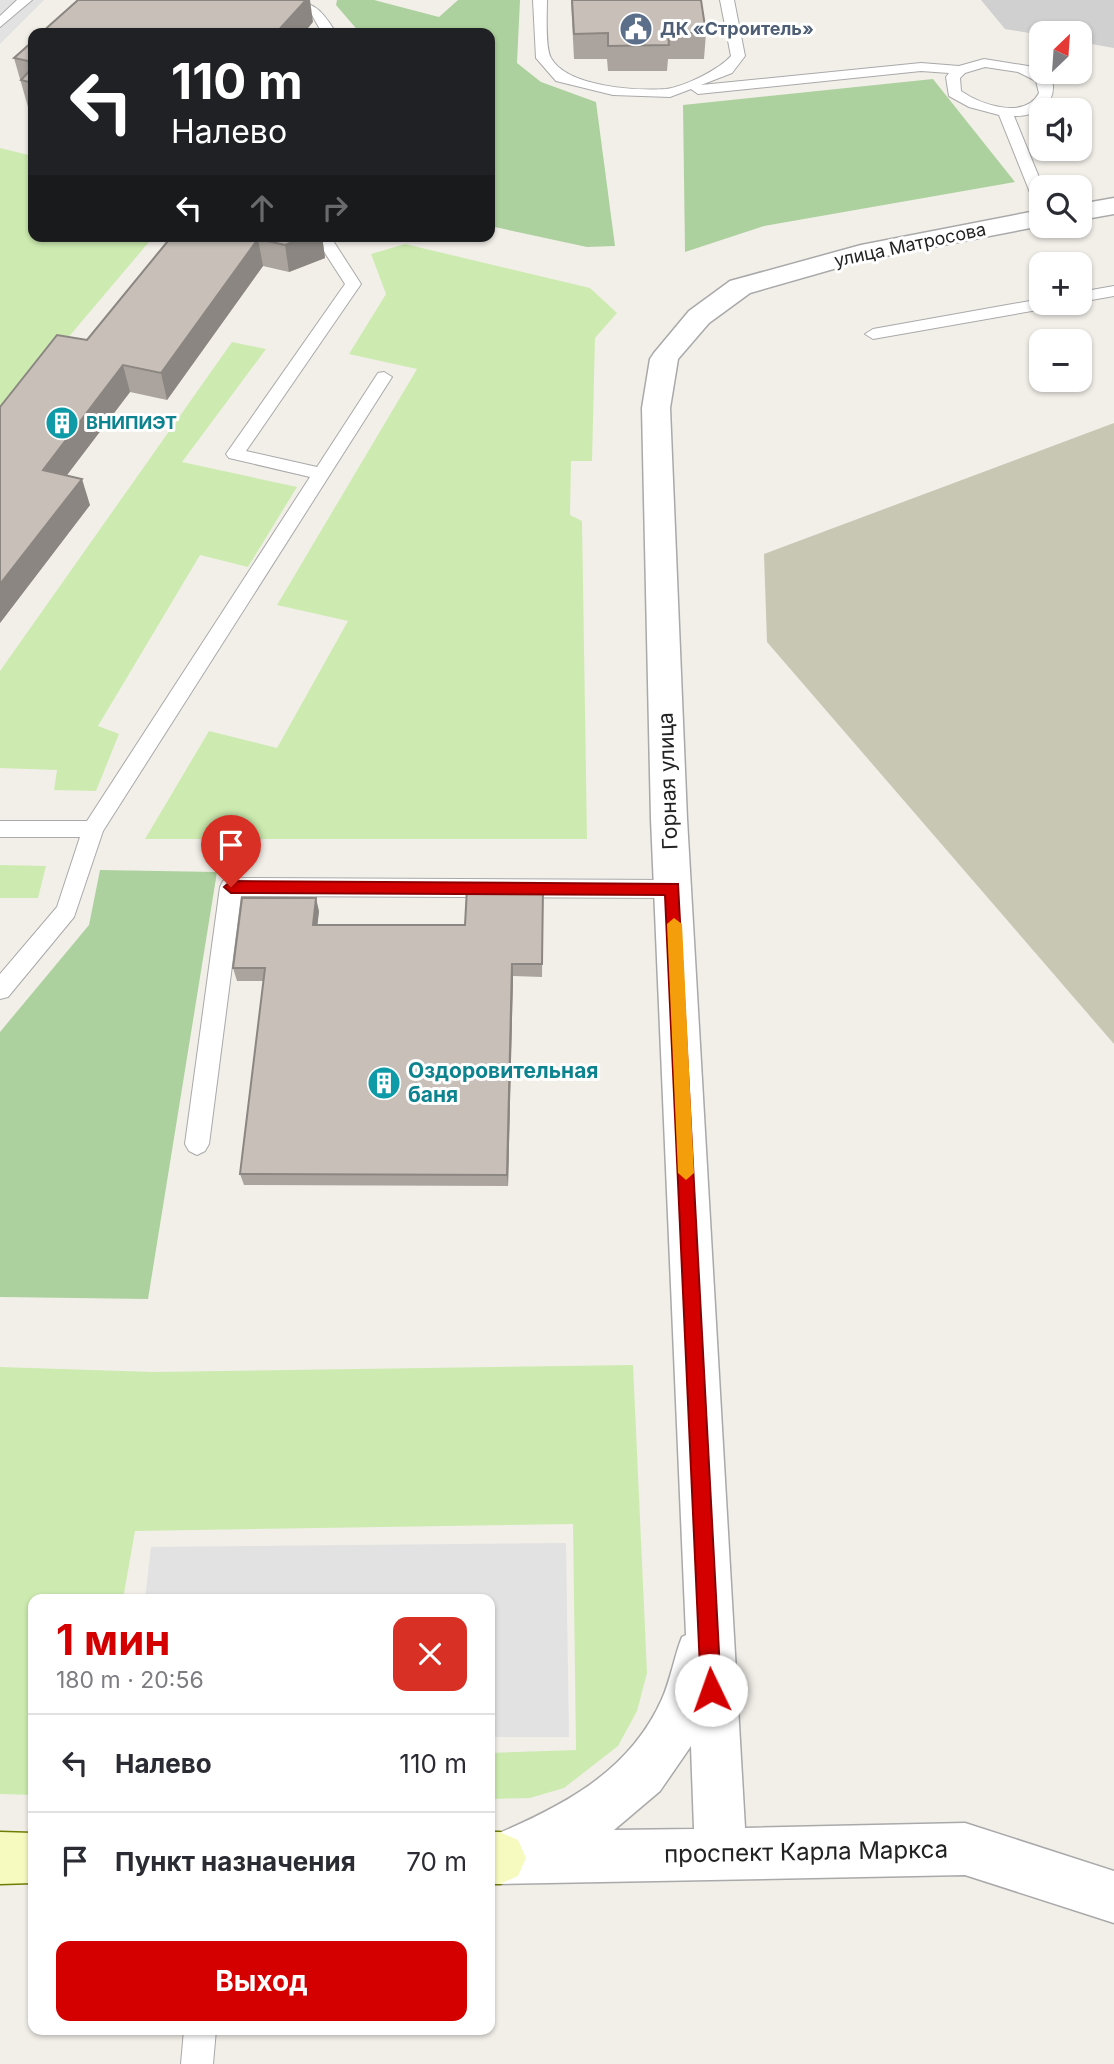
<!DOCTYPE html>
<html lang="ru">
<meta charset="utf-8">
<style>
body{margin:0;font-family:Inter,sans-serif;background:#f2f2f3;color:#2b2b33;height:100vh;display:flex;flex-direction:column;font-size:26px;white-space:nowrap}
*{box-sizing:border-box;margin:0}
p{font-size:23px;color:#7c7c81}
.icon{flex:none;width:38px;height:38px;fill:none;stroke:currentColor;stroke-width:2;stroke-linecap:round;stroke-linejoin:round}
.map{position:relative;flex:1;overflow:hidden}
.drawer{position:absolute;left:28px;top:1594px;width:467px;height:441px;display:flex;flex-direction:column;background:#fff;border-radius:14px;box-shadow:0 2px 5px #0004}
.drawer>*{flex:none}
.hud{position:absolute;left:28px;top:28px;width:467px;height:214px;border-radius:14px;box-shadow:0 2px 5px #0004;background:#202124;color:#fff;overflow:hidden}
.needle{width:46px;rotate:25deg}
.fabs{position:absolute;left:1029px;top:21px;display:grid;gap:14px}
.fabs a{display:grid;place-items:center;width:63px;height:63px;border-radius:14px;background:#fff;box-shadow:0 2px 5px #0004;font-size:35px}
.pin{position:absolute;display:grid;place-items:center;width:60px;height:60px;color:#fff;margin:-72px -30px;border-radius:50% 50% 50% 0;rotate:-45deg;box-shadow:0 0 7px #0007}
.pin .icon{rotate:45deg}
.me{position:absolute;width:77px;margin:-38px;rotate:357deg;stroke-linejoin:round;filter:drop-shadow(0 0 5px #0008)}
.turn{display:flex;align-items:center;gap:24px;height:147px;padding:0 28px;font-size:32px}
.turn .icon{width:91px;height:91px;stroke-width:2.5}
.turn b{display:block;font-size:49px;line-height:60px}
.lanes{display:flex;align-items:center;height:66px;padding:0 28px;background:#0003;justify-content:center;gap:35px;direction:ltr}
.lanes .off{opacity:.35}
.round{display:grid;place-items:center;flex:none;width:74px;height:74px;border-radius:14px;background:#f2f2f3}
.overview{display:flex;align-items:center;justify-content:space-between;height:119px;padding:0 28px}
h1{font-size:42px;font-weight:700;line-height:52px;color:#d40000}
.action{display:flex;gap:14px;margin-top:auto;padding:14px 28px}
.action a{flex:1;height:80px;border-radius:14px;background:#d40000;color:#fff;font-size:28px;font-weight:700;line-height:80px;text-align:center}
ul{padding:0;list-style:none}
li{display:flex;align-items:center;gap:21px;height:98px;padding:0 28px;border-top:2px solid #e1e1e2}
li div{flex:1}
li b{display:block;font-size:26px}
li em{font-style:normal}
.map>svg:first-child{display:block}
</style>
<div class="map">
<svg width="1114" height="2064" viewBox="0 0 1114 2064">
<rect width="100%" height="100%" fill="#f2efe9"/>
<path fill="#d0d0d0" d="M981,0H1114V48L1080,42V33L1041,35L1005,29Z"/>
<path fill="#c7c7b4" d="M1114,423V1044L767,642L764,554Z"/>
<g fill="#cdebb0">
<path d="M0,148L33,156V236H154L0,418Z"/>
<path d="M405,244L590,288L617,313L595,338L592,461H571L570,515L582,521L587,839H145L209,731L277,748L348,621L277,605L417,369L349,354L386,294L371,254Z"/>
<path d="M232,342L266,349L182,462L297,487L248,567L200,555L98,726L119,734L96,791L54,790L57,770L0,768V671Z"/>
<path d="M0,865L46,866L38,898H0Z"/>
<path d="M633,1365L647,1673L637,1711L618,1746L564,1788L530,1798L490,1799V1753L576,1750L573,1524L135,1531L123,1599L33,1600V1795L0,1794V1367L154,1372Z"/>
</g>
<g fill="#add19e">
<path d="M337,0H374L439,17L458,0H520L517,63L541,82L596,102L615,246L587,247L490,226V33H360L336,5Z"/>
<path d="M933,79L1015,182L764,226L685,252L683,105Z"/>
<path d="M100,870L217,872L148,1299L0,1297V1032L89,925Z"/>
</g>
<g fill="#e2e2e2">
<path d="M0,0H44L0,44Z"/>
<path d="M566,1543L569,1737H490V1600L145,1599L151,1547Z"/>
</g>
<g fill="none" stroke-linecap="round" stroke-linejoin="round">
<defs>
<g id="lane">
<path d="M17,0H32L0,27V16Z"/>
<path d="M279,0C311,0 320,6 336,33H322L312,15Z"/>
<path d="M533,0H547C547,13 545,48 551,58C567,87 636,91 666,89C684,87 720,69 731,56L720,0H734L745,56L732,73L701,85L921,63L959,66L984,59L1028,66L1046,75L1053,85C1054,108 1034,116 1014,116L1043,187L1041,205L1033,200L999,115L969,107L949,96L946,77L949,73L921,71L698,94L691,89L670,97L613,95L556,81L536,58ZM985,67L1018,72L1036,81L1039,93C1025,120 981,105 961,91L960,78L965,73Z"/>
<path d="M314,236H330L361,284L246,451L317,467L378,373L384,372L392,377L103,831L74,917L8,997L0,999V974L57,907L80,837H0V821H87L310,477L229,458L226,454L345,284Z"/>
<path d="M1114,286V296L1080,302V292Z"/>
<path d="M1041,299V303H1057L1049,308L873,339L865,334L873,329Z"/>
<path d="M231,878L673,880L681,883L684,889L681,895L673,898L241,896L209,1144L205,1151L197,1155L189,1151L185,1144L220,887L223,881Z"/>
<path d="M184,2030H216L213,2064H181Z"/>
</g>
<g id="street">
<path d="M1114,198V214L1080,220V204Z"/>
<path d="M1041,210V226L865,260L750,293L709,323L678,359L670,408L687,819L745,1828L965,1823L1114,1871V1923L965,1875L500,1884L490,1879V1837C561,1807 629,1773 662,1699C671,1679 674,1657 682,1637L686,1635L651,819L642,408L650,359L654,353L689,311L730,281L861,245ZM691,1746L694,1829L614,1830L660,1791Z"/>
</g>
<g id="secondary">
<path d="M0,1832L33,1833V1883L0,1884Z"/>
<path d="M490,1832H500L518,1840L526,1858L518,1876L500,1884H490Z"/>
</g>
</defs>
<use href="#lane" stroke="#a9a9a9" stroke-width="2"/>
<use href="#street" stroke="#a9a9a9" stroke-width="3"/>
<use href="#secondary" stroke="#707d05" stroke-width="3"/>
<use href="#lane" fill="#fff" fill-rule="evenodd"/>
<use href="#street" fill="#fff" fill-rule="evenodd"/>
<use href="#secondary" fill="#f7fabf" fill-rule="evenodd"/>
</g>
<g fill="#aba49e">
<path d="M571,0H701L706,33L704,59H668L667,71H608L607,59H574Z"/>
<path d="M33,41V108L28,107L14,58Z"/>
<path d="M172,236H322L325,258L289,272L263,266L167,400L130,392L67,475L90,505L0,623L87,340Z"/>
<path d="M543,888L542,977L513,976L508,1186L244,1185L240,1174L264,981H237L233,968L319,911L317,925H465Z"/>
</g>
<g fill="#8b8681">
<path d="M306,0H310L313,22L304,33H276Z"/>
<path d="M308,236H322L325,258L289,272L285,245Z"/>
<path d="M258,239L263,266L167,400L161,373Z"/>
<path d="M123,365L130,392L51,496L43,470Z"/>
<path d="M82,479L90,505L0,623V584Z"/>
<path d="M316,898L319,911L316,938L313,925Z"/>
<path d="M512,964L513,976L508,1186L507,1175Z"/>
</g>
<g fill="#c7bfb8" stroke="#8b8681" stroke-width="2">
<path d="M78,0H306L276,33H41Z"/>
<path d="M572,0H701L706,33H668L669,45L608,46V33L574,34Z"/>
<path d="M33,41V62L14,58Z"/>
<path d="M33,67V83L21,80Z"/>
<path d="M172,236H308L285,245L258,239L161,373L123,365L43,470L82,479L0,584V407L57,335L87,340Z"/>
<path d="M467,888H543L542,964H512L507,1175L240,1174L265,968H233L242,898H316L313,925H465Z"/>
</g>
<path fill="#d40000" stroke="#8a0000" stroke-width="2" d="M231,881L678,884L721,1690L718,1698L711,1701L704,1698L701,1690L665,895L231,893L224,887Z"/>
<path fill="#f59e0b" d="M674,918L682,924L694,1173L686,1180L678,1173L667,924Z"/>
<defs>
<symbol id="civic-disc" viewBox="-11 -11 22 22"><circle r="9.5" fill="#5c6f8a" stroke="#fff"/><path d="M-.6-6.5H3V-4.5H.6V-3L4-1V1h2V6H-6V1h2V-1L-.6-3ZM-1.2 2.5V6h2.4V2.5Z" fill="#fff"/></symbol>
<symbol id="building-disc" viewBox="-11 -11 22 22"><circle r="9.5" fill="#0f9aa8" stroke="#fff"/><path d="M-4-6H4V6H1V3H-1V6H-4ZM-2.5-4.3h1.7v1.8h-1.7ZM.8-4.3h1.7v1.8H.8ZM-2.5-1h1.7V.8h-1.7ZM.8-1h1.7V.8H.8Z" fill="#fff"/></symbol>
</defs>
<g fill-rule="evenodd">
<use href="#civic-disc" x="617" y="10" width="38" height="38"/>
<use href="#building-disc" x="43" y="404" width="38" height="38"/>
<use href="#building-disc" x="365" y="1064" width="38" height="38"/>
</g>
<g text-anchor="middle" stroke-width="6" stroke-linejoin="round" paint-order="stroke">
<g font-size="18" font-weight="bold" fill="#4e5e75" stroke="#fff" text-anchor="start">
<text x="660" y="35">ДК «Строитель»</text>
</g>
<g font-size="18" fill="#222" stroke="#fff">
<text transform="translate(910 245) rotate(-12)" y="6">улица Матросова</text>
</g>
<g font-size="18" font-weight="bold" fill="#0d838f" stroke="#fff" text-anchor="start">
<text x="86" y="429">ВНИПИЭТ</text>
</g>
<g font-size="21" fill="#222" stroke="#fff">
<text transform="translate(668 781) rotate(-92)" y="7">Горная улица</text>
</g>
<g font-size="21" font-weight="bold" fill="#0d838f" stroke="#fff" text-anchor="start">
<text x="408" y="1078">Оздоровительная<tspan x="408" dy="24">баня</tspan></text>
</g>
<g font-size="24" fill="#222" stroke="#fff">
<text transform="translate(806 1852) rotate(-1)" y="8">проспект Карла Маркса</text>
</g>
</g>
</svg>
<div class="fabs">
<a><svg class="needle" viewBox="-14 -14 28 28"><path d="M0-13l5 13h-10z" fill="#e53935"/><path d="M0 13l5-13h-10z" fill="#7c7c81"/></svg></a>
<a><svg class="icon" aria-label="sound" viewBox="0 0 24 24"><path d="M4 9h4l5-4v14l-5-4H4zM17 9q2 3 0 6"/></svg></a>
<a><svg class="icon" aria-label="search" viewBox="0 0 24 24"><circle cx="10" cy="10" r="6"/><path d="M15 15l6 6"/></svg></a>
<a>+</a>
<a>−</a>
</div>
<div class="pin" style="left:231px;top:887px;background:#d93025"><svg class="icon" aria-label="arrive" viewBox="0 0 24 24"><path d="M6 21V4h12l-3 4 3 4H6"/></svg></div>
<svg class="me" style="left:711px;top:1690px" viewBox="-20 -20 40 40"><circle r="19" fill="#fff"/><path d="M0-13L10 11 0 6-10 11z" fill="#d40000"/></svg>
<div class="hud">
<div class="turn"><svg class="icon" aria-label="left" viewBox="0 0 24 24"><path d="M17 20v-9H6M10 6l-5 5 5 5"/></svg><div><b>110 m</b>Налево</div></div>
<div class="lanes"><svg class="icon" aria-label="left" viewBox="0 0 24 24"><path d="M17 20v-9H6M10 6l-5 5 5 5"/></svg><svg class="icon off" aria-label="ahead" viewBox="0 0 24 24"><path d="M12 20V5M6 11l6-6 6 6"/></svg><svg class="icon off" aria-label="right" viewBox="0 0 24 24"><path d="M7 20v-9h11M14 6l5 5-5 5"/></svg></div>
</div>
<section class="drawer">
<div class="overview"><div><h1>1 мин</h1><p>180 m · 20:56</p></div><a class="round" style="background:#d93025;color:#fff"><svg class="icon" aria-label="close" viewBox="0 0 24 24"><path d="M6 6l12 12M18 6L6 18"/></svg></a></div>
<ul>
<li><svg class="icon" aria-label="left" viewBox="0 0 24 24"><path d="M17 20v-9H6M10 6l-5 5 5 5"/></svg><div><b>Налево</b></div><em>110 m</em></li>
<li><svg class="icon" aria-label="arrive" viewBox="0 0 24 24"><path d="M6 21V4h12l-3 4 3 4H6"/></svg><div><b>Пункт назначения</b></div><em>70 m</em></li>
</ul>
<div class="action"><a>Выход</a></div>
</section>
</div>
